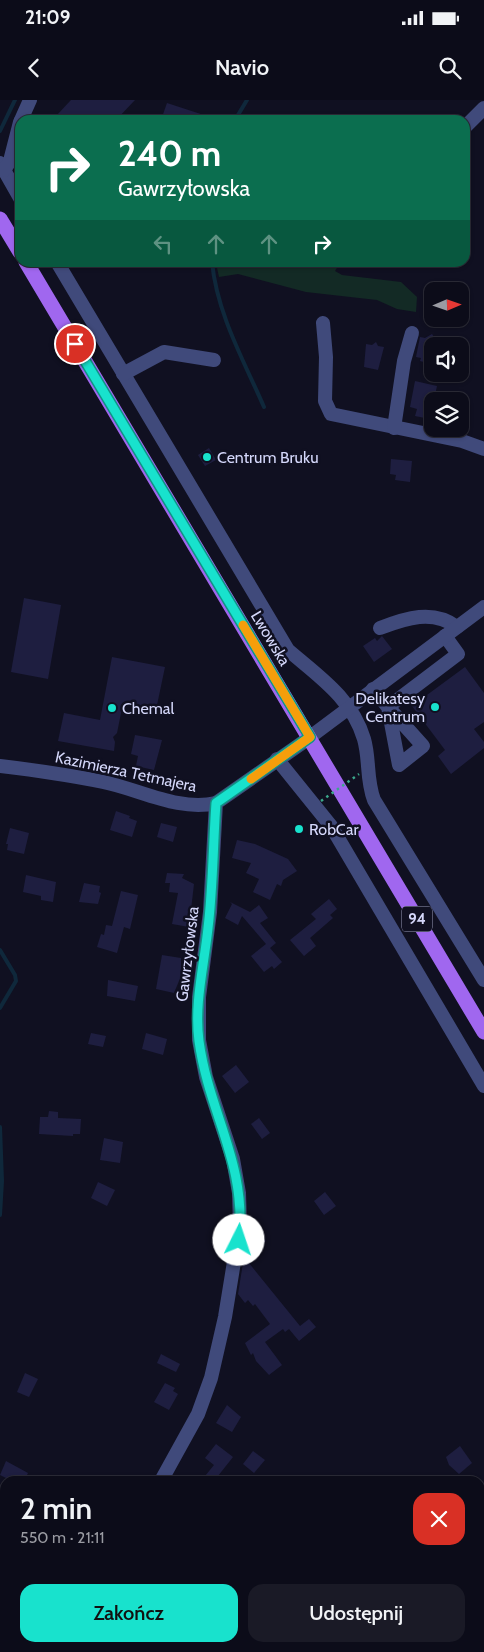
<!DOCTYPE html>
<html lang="pl">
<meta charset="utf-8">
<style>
body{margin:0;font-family:Cabin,sans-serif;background:#1a1a26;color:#f1f3f6;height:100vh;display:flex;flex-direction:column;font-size:19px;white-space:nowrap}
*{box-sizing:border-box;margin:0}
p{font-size:16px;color:#9a9ba2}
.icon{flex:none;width:28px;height:28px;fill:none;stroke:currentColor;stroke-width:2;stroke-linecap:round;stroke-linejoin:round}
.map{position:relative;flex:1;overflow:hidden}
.side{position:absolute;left:0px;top:1376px;width:485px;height:176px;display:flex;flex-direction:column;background:#0c0c19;border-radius:15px 15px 0 0;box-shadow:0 1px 4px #0004,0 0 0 1px #2c2c38}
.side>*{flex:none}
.hud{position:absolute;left:15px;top:15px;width:455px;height:152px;border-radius:15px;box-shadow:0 1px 4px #0004,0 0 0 1px #2c2c38;background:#0b6e4f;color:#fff;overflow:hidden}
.needle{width:32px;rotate:88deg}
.fabs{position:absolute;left:424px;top:182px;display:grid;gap:10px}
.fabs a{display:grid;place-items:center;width:45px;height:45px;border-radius:10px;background:#0c0c19;box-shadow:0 1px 4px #0004,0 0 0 1px #2c2c38;font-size:25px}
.pin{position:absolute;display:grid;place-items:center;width:42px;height:42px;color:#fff;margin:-21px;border:2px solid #fff;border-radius:50%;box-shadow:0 1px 5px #0007}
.me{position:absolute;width:55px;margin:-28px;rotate:4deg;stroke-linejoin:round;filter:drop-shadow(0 0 4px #0008)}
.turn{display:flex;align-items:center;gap:18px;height:105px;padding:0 20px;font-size:22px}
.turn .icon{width:65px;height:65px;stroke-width:2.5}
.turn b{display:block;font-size:35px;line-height:42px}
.lanes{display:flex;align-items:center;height:48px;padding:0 20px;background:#0003;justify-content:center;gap:25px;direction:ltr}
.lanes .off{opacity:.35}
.round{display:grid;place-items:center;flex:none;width:52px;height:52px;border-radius:15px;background:#1a1a26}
.headline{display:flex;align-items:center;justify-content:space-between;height:85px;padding:0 20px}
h1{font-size:30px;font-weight:600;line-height:38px}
.action{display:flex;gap:10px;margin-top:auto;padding:10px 20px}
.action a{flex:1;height:58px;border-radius:15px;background:#18e2cd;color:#111;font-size:20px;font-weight:600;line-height:58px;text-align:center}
.action a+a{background:#1a1a26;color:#f1f3f6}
.status{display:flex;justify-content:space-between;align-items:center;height:35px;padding:0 25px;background:#0c0c19;direction:ltr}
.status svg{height:14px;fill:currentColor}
header{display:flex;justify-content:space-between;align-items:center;height:65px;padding:0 20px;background:#0c0c19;font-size:22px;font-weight:600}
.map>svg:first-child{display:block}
</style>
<div class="status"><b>21:09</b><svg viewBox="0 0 49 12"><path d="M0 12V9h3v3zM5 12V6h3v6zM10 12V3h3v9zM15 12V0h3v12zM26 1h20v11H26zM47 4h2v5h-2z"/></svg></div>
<header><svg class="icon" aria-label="back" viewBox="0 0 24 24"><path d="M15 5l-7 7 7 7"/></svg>Navio<svg class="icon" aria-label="search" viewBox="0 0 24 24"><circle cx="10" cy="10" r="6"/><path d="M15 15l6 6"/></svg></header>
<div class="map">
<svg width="484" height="1552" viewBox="0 0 484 1552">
<rect width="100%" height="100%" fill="#101021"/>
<path fill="#132a25" d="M216,163H340L335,171L342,175L401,182L417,197L416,212L397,209L377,200L306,192L238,174L219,177Z"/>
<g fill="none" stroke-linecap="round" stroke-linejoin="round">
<g stroke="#0f283b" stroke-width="4">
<path d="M235,20L247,0"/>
<path d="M0,31L15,0"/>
<path d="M212,162C217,214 244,261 264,307"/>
<path d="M0,850L15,875L16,881L0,908"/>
<path d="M0,1027L2,1081L0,1115"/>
</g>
</g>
<g fill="#1e1e40">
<path d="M71,0H135L116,20H62L57,15Z"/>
<path d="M167,3L213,18L212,20H161Z"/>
<path d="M432,234L440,246H432V264L420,261L421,258L416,257L420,237L425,238Z"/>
<path d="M376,242L378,246L384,247L378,270L364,267L366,244L372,245Z"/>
<path d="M415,281L437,286L430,319L415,316L417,309L410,307Z"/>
<path d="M209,348L216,360L205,366L198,355Z"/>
<path d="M391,359L412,361L410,382L395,380L396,375L390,374Z"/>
<path d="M24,498L61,505L48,579L11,572Z"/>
<path d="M382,536L392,549L374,562L363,546L375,538L377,541Z"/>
<path d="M112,557L165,567L156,610L123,603L117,633L113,637L115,642L114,651L58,641L64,613L100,620Z"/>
<path d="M465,567L484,593V622L474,629L484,642V648L451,674L438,656L445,650L412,606Z"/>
<path d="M135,635L162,640L154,670L136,666L138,656L131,654Z"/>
<path d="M116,711L130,716L129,718L137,721L132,737L110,730Z"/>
<path d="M161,723L177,727L173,742L157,737Z"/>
<path d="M10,728L29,733L24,754L7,750L8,744H6Z"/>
<path d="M237,740L255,744L288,759L297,771L283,780L281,786L277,784L270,800L253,792L259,779L246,773L251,763L232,758Z"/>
<path d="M167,773L184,774L182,778L194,784L189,827L172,824L178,793L169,792L170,783H165Z"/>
<path d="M26,775L56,782L53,802L41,800V796L23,792Z"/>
<path d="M84,783L100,786L99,792L101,793L98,804L79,802Z"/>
<path d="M121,791L138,795L130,829L124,827L117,853L97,847L101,834L104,835L106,825L112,826Z"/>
<path d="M329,799L337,809L330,815L333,818L310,838L316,846L304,856L290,840L316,819L311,814Z"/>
<path d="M230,802L250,812L259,805L268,818L260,823L276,843L270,848L282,862L274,869L272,866L264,872L251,856L266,844L242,816L238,825L225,818L232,804Z"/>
<path d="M162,855L181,858V876L174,893L156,889Z"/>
<path d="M108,880L138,886L135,901L107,896Z"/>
<path d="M91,933L106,936L103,947L88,944Z"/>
<path d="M146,933L167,939L163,955L142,949Z"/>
<path d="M236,965L249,982L235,993L222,976Z"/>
<path d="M49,1011L58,1012V1018L81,1019L80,1034H73V1036L39,1034L40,1017H48Z"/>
<path d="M259,1018L270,1033L262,1039L251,1024Z"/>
<path d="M104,1038L123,1042L120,1063L100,1060Z"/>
<path d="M98,1082L115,1090L107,1106L91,1098Z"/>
<path d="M325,1092L336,1106L324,1115L314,1101Z"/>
<path d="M259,1131L266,1141L257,1148L250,1138Z"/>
<path d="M244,1157L300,1226L309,1219L316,1227L299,1241L289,1229L285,1232L283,1229L265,1242L282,1265L269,1275L256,1261L253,1253L251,1255L245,1243L270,1224L255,1204L253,1206L248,1200L245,1203L238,1194Z"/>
<path d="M161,1254L180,1264L176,1272L157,1263Z"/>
<path d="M25,1273L38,1279L29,1297L17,1292Z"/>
<path d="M165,1283L175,1288L173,1291L178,1294L169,1310L154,1302Z"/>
<path d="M227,1305L241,1317L232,1332L216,1323Z"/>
<path d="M216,1344L233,1357L214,1381H201L214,1365L205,1358Z"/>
<path d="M460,1346L472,1363L459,1374L449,1365L446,1357Z"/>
<path d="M253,1351L265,1360L254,1373L243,1364Z"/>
<path d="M6,1361L28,1373L24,1381H12L0,1375Z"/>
</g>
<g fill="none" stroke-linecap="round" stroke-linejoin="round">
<g stroke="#404a7b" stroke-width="14">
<path d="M21,20L30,0"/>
<path d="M465,27L484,8"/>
<path d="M0,63L20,98"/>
<path d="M4,70L10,61L20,22"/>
<path d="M57,162L288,550C318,576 352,598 364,639C370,660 366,679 374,700L484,880"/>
<path d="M323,223L326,257L325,301L331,314L462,341L484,349"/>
<path d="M123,274L164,252L214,260"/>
<path d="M394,328L404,261L412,233"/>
<path d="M380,528C406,518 433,509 457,527"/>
<path d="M373,589L388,607L399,665L423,646L388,607L458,554L445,536"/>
<path d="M277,659L331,726L484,986"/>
<path d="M0,666C34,670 69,675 103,682C139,689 179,712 216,703"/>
<path d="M161,1381L198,1314L211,1278L225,1217L240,1125L239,1093L233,1059L206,977L199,940V897L210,812L216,703L302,643L484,507"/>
<path d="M132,1552V1548"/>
</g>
<g stroke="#a067ef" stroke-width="15">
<path d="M0,119L20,152"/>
<path d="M26,162L484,932"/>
</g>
<path stroke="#3ba78b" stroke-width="2.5" stroke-dasharray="2.5 4" stroke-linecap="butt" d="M321,701L359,674"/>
</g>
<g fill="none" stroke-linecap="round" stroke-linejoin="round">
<defs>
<path id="route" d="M75,244L310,637L216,703C213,745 213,787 208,828C204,866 194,904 199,941C209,1014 247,1063 239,1140"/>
</defs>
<use href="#route" stroke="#109385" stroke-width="12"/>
<use href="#route" stroke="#18e2cd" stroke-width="9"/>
<path stroke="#f59e0b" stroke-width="9" d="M243,525L310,637L251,679"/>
</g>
<g fill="#18e2cd" stroke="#101021" stroke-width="2">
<circle cx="207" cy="357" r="5"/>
<circle cx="435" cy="607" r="5"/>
<circle cx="112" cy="608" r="5"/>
<circle cx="299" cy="729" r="5"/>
</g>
<g text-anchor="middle" stroke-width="5" stroke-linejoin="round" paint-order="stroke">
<rect fill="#101021" stroke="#999bb9" stroke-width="1" x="402" y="806.5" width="30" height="25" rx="4"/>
<g font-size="15" font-weight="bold" fill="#d4d7fa">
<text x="417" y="824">94</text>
</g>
<g font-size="16" fill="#d4d7fa" stroke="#101021" text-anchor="start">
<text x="217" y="363">Centrum Bruku</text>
<text x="425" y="604" text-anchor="end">Delikatesy<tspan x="425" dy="18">Centrum</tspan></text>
<text x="122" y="614">Chemal</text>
<text x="309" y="735">RobCar</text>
</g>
<g font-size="16" fill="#d4d7fa" stroke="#101021">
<text transform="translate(271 538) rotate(59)" y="6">Lwowska</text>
<text transform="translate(126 671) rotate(12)" y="6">Kazimierza Tetmajera</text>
<text transform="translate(187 854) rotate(-83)" y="6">Gawrzyłowska</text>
</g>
</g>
</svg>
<div class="fabs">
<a><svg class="needle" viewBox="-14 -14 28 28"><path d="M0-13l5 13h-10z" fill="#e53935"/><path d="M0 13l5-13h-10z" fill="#9a9ba2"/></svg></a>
<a><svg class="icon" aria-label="sound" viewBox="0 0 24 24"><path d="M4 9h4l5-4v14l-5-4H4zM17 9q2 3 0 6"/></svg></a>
<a><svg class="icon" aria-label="layers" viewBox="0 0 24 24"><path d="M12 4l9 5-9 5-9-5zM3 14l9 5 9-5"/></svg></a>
</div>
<div class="pin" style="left:75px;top:244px;background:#d93025"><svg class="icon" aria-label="arrive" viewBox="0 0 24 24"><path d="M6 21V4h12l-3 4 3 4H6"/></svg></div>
<svg class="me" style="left:239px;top:1140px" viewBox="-20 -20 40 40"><circle r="19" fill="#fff"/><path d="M0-13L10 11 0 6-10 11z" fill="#18e2cd"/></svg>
<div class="hud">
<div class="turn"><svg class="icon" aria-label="right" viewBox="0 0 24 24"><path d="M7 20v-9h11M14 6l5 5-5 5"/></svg><div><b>240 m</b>Gawrzyłowska</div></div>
<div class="lanes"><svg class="icon off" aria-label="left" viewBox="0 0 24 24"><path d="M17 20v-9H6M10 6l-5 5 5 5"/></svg><svg class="icon off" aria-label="ahead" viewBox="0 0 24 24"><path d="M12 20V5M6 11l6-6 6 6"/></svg><svg class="icon off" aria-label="ahead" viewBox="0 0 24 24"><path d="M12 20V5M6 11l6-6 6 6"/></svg><svg class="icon" aria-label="right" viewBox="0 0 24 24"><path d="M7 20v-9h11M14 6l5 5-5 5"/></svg></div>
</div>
<section class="side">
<div class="headline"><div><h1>2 min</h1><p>550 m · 21:11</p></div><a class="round" style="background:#d93025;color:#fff"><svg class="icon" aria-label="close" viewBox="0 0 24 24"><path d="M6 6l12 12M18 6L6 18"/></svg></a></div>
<div class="action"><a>Zakończ</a><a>Udostępnij</a></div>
</section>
</div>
